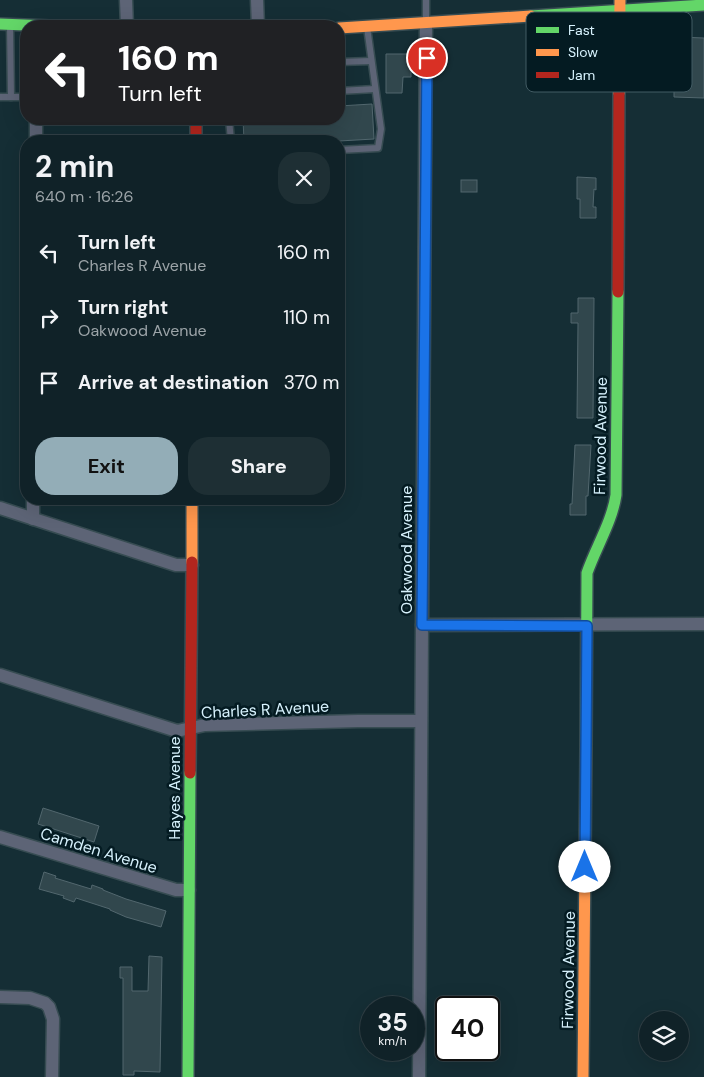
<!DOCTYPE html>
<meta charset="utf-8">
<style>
body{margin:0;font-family:"DM Sans",sans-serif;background:#1e2f34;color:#f1f3f6;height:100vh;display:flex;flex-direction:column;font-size:19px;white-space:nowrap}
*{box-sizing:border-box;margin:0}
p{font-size:16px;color:#9ca4a8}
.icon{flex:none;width:28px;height:28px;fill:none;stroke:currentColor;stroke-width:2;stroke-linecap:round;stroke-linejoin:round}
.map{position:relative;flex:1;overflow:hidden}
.panel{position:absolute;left:20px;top:135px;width:325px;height:370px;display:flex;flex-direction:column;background:#102228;border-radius:20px;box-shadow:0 5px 20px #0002,0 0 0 1px #303f45}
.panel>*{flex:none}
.top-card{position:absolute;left:20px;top:20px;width:325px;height:105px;border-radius:20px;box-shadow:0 5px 20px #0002,0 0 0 1px #303f45;background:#202124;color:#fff;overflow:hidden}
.buttons{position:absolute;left:639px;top:1011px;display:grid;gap:10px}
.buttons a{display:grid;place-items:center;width:50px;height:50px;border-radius:50%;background:#102228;box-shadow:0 5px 20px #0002,0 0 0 1px #303f45;font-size:25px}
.speed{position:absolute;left:360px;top:996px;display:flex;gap:10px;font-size:25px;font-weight:700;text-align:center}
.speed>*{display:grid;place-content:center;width:65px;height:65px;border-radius:50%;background:#102228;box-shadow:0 5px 20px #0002,0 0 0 1px #303f45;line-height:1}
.speed small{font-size:12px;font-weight:400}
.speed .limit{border:2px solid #111;border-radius:8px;background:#fff;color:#111}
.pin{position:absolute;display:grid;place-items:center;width:42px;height:42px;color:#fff;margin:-21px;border:2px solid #fff;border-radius:50%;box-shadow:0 1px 5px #0007}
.me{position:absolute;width:55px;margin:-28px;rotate:0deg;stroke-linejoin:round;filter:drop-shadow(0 0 4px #0008)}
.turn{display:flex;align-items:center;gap:18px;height:105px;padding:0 15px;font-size:22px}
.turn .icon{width:65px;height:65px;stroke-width:2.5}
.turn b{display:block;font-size:35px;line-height:42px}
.round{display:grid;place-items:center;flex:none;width:52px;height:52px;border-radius:20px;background:#1e2f34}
.headline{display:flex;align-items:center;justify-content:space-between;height:85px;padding:0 15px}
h1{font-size:30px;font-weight:700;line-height:38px}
.action{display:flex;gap:10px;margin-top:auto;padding:10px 15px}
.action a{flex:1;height:58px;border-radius:20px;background:#93adb7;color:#111;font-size:20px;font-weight:700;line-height:58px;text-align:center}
.action a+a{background:#1e2f34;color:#f1f3f6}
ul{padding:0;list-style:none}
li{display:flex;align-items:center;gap:15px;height:65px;padding:0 15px}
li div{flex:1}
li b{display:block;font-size:19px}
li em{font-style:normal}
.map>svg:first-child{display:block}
</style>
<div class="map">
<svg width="704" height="1077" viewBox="0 0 704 1077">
<rect width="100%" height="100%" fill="#152e35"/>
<g fill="#31474d" stroke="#52676e">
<path d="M678,37L704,38V98L674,97V79H677Z"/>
<path d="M386,54H411V77H403L402,93H386Z"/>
<path d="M372,104L374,139L339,141H244L243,119H339V106Z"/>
<path d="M577,177L596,178V190L594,189L593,207H596V218H580V199H577Z"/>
<rect x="461" y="180" width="16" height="12"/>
<path d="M578,298H594L593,418H577L578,323H571V313H578Z"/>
<path d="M575,445H591L588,496H586V515H570V504H572Z"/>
<path d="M43,808L99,826L94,842L38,824Z"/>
<path d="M44,872L56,876L55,878L91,889L92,885L103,889V890L126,899L166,911L161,927L126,917L110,910V909L76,898L74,902L63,898L64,896L39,889Z"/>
<path d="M149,956L162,957L160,1072L134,1071V1075H123V978H120V967H132V991H148Z"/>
</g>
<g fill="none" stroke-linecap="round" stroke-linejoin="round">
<defs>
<g id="lane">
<path d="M426,0V22"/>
<path d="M10,25L11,97"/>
<path d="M339,62L371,61"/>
<path d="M339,91L375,89"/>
<path d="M0,97H26"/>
<path d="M229,119L231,141"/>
<path d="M339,150L378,148L381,129L367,27"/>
</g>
<g id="street">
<path d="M126,0L127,26"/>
<path d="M257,0L258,26"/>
<path d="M36,141V119"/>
<path d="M0,508L176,565H192"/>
<path d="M33,519V499"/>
<path d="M422,625L704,624"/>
<path d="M0,675L177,731L205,725L358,721H421"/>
<path d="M0,837L176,890H189"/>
<path d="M0,997L30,998L45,1003L49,1007L53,1019L52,1077"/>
<path d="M419,1077L426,23"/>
</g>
<g id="fast">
<path d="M531,16L704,5"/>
<path d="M0,24L50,26"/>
<path d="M586,748L587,573C596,547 612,522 616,495L618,292"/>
<path d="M188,1077L190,773"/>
</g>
<g id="slow">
<path d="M339,28L531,16"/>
<path d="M619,93L620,0"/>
<path d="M192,562V499"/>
<path d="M583,1077L586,748"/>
</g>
<g id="jam">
<path d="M196,119V141"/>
<path d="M618,292L619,93"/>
<path d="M190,773L192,562"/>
</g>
</defs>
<use href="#lane" stroke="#374c52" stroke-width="9"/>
<use href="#street" stroke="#374c52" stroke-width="15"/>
<use href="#fast" stroke="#374c52" stroke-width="14"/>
<use href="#slow" stroke="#374c52" stroke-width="14"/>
<use href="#jam" stroke="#374c52" stroke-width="14"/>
<use href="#lane" stroke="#5d6476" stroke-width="6"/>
<use href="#street" stroke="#5d6476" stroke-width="12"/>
<use href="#fast" stroke="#63d668" stroke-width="11"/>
<use href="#slow" stroke="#ff974d" stroke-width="11"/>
<use href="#jam" stroke="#b3261e" stroke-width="11"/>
</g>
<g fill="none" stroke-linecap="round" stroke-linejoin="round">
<defs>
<path id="route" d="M427,58L422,625L587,626L585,867"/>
</defs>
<use href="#route" stroke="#114b97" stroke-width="12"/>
<use href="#route" stroke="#1a73e8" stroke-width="9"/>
</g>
<g text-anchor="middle" stroke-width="5" stroke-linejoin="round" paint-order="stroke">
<g font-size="16" fill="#d7f2fd" stroke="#041b22">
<text transform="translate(600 436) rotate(-89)" y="6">Firwood Avenue</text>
<text transform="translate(406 550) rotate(-90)" y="6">Oakwood Avenue</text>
<text transform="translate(265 709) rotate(-3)" y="6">Charles R Avenue</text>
<text transform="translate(174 788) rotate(-90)" y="6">Hayes Avenue</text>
<text transform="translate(99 850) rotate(17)" y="6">Camden Avenue</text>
<text transform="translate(568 970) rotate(-89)" y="6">Firwood Avenue</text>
</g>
</g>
<rect x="526" y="12" width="166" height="80" rx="8" fill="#041b22" stroke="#435c64" stroke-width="1"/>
<rect x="536" y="27" width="23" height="6" fill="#63d668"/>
<rect x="536" y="49" width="23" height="7" fill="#ff974d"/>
<rect x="536" y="72" width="23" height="6" fill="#b3261e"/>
<g font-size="14" fill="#d7f2fd">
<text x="568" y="35">Fast</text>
<text x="568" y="57">Slow</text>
<text x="568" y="80">Jam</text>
</g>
</svg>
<div class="buttons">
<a><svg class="icon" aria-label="layers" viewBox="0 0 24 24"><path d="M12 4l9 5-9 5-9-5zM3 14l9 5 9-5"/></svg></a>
</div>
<div class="speed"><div>35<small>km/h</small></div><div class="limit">40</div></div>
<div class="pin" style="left:427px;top:58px;background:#d93025"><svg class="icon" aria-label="arrive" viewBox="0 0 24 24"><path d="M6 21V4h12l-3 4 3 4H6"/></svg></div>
<svg class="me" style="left:585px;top:867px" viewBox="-20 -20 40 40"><circle r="19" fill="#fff"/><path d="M0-13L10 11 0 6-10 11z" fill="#1a73e8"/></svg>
<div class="top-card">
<div class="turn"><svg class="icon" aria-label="left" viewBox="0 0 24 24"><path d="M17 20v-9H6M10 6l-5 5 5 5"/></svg><div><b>160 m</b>Turn left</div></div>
</div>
<section class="panel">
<div class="headline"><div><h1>2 min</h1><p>640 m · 16:26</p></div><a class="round"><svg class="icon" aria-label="close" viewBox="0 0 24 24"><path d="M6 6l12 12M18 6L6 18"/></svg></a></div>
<ul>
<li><svg class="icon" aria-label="left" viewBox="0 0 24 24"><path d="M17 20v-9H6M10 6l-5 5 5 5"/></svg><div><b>Turn left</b><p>Charles R Avenue</p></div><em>160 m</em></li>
<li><svg class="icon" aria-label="right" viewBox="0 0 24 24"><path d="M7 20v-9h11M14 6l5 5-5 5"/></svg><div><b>Turn right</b><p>Oakwood Avenue</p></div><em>110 m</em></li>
<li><svg class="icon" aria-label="arrive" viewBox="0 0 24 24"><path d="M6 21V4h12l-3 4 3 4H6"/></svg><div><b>Arrive at destination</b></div><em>370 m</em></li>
</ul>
<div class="action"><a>Exit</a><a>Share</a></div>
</section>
</div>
